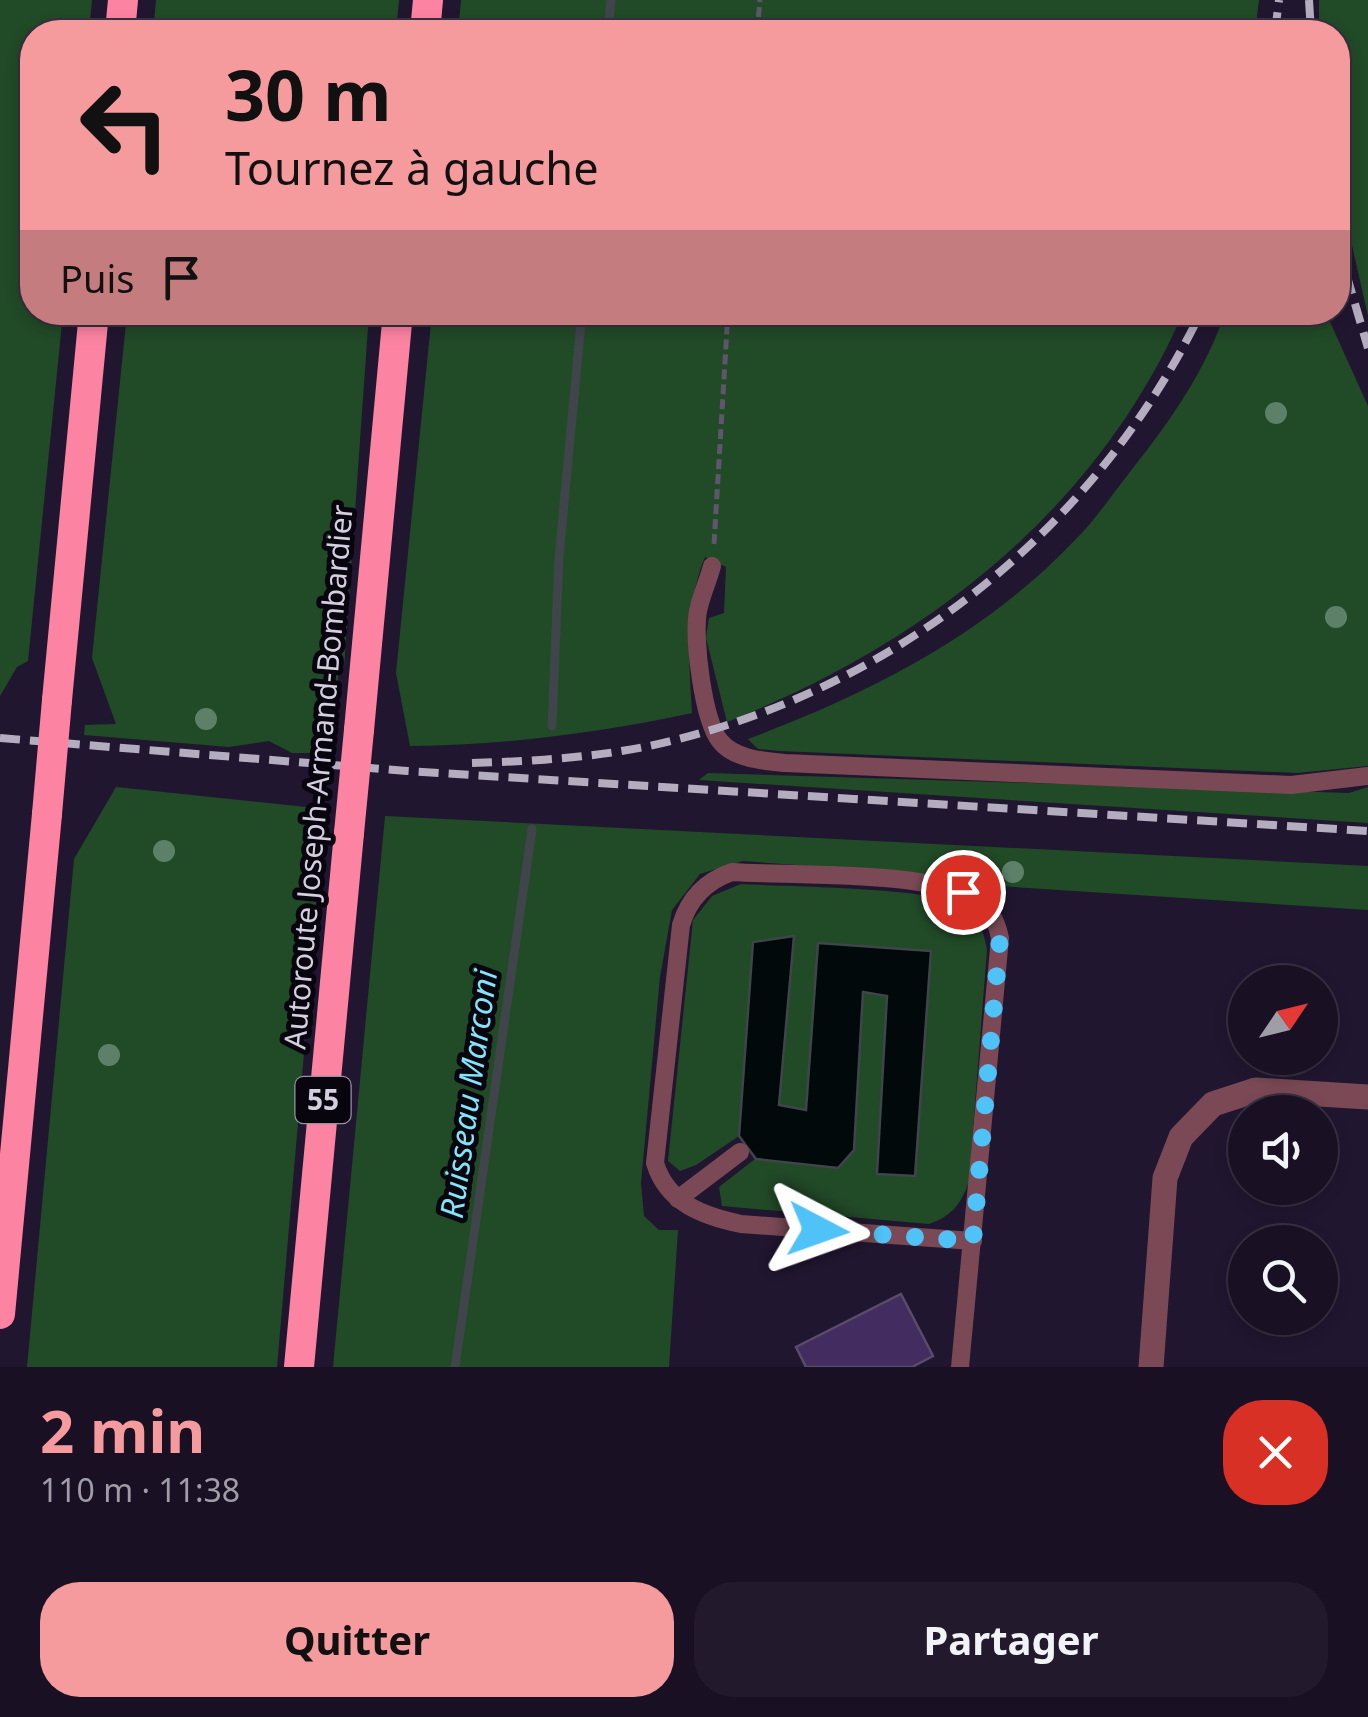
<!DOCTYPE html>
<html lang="fr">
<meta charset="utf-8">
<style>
body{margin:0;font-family:"Noto Sans",sans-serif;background:#22192c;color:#f1f3f6;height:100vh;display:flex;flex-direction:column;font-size:38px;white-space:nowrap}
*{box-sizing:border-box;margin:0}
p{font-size:32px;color:#9f9da6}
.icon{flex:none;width:55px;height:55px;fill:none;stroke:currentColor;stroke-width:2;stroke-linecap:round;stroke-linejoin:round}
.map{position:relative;height:1367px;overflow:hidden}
.panel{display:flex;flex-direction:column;background:#191024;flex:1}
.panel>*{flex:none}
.banner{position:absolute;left:20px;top:20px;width:1330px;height:305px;border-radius:40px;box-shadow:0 5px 15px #0003,0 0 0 2px #373041;background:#f59b9e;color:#111;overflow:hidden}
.needle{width:65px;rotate:55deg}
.controls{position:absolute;left:1228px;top:965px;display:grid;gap:20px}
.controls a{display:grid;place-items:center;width:110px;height:110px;border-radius:50%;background:#191024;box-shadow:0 5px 15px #0003,0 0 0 2px #373041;font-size:50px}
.pin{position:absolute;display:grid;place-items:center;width:85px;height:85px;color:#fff;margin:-42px;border:5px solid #fff;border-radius:50%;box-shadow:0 2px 10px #0007}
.me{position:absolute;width:110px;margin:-55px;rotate:94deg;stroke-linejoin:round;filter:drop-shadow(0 0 8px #0008)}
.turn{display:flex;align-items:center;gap:35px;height:210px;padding:0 40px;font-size:45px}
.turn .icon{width:130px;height:130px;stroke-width:2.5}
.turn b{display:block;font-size:70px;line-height:85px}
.then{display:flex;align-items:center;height:95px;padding:0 40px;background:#0003;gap:20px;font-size:38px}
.round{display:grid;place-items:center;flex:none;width:105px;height:105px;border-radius:40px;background:#22192c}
.overview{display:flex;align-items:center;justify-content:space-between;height:170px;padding:0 40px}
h1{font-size:60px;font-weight:700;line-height:75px;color:#f59b9e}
.button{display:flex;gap:20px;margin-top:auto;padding:20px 40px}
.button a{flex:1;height:115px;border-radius:40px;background:#f59b9e;color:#111;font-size:40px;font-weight:700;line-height:115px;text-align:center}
.button a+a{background:#22192c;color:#f1f3f6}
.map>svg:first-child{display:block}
</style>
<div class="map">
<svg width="1368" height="1367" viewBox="0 0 1368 1367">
<rect width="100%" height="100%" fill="#211630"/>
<g fill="#214a27">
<path d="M0,0H92L89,32H32V312L63,313L28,661L17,667L0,696Z"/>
<path d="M156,0H399L396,32H153Z"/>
<path d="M461,0H1259L1255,32H458Z"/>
<path d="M1319,0H1368V316L1338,184V32H1319Z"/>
<path d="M127,313H369L344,668L339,670L330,753H292L269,741L229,747L84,735L85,725L116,724L92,658Z"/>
<path d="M432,313H1183C1097,510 925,644 727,722L706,638L709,618L724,613L726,567L705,557C684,608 689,659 692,713C599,733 505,745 410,746L396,673Z"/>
<path d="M1225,313H1326L1368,406V766L1297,773L780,751L758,749L748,739C871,693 985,635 1076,539C1097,518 1114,492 1133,468C1171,420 1205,371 1225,313Z"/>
<path d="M708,773L1349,793L1368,787V823L699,780Z"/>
<path d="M116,787L325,809L277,1367H27L74,859Z"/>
<path d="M385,816L1368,866V910L983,885L964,877L743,861L700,874L672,910L660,977L641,1183L644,1216L659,1230H678L669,1367H333Z"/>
<path d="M741,884C785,887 929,887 960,905C978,916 984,930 987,950L969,1181C962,1203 951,1217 929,1224L722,1206L719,1187L755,1159L739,1136L696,1165L680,1171L668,1161L693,920L712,896Z"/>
</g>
<path fill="#01090b" stroke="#40444b" stroke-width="2.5" d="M794,936L779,1105L806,1110L818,943L931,951L915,1176L877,1174L887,996L863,992L854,1150L838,1168L756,1159L739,1136L753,942Z"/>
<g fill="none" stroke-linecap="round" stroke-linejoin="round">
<g stroke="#40444b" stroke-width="9">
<path d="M608,32L611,0"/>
<path d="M552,726L559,557L582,312"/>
<path d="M455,1367L532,829"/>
</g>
</g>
<path fill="#432c60" stroke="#584c69" stroke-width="2.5" d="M901,1294L933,1356L912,1367H806L796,1347Z"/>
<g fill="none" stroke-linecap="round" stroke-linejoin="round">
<g stroke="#5f566d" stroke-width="5" stroke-dasharray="10 5" stroke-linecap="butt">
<path d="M757,32L760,0"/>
<path d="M714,544L728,312"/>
</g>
<g stroke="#7a4955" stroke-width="18">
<path d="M712,566C708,581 701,596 698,611C693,638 703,720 720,741C734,759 764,761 785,763L1291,785L1368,776"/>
<path d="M678,1199L740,1152"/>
<path d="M960,1367L1000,938C997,923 991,909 977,900C932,870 791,876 732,872C706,881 689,898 681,925L655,1163C667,1203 703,1216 741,1224L973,1241"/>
</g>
<path stroke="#7a4955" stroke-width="25" d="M1151,1367L1165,1178L1181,1137L1213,1104L1256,1090L1368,1097"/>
<g stroke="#fd83a3" stroke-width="30">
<path d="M120,32L123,0"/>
<path d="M425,32L428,0"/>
<path d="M57,700L94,312"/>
<path d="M359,730L398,312"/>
<path d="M0,1314L47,814"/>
<path d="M299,1367L349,833"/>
</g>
<g stroke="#b4adc0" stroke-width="8" stroke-dasharray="20 10" stroke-linecap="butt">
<path d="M1309,0L1311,32"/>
<path d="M1275,32L1279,0"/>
<path d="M1338,246L1368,348"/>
<path d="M0,738L407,771L1368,831"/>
<path d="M472,763C540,761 609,757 675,740C903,683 1099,524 1201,312"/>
</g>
<g stroke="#fd83a3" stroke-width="30">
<path d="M47,814L57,700"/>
<path d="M349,833L359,730"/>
</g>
</g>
<g fill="#5c8168">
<circle cx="1276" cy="413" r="11"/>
<circle cx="1336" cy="617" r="11"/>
<circle cx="206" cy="719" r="11"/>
<circle cx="164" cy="851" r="11"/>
<circle cx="1013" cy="872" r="11"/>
<circle cx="109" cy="1055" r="11"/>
</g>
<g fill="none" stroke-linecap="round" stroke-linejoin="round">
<path stroke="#4fc3f7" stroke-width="18" stroke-dasharray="0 32.4" d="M818,1230L973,1241L1000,938C995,915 984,904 963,892"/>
</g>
<g text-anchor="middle" stroke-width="10" stroke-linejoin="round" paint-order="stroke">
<rect fill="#09050f" stroke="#9792a1" stroke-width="2.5" x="295.5" y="1077" width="55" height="46" rx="8"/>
<g font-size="28" font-weight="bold" fill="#d4cedf">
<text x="323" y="1110">55</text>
</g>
<g font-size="30" fill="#d4cedf" stroke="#09050f">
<text transform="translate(319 777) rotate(-85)" y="10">Autoroute Joseph-Armand-Bombardier</text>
</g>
<g font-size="32" font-style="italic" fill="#82e4f8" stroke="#09050f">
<text transform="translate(469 1094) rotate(-82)" y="11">Ruisseau Marconi</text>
</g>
</g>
</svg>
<div class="controls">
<a><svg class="needle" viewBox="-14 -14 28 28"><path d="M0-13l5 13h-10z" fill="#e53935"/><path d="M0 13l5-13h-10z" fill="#9f9da6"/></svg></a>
<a><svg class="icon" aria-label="sound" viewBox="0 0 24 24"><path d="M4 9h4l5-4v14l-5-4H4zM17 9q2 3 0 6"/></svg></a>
<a><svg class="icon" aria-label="search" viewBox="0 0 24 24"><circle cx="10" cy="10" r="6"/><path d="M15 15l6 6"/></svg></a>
</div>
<div class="pin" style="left:963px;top:892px;background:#d93025"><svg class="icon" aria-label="arrive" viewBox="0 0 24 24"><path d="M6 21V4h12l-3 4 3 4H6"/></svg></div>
<svg class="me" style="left:818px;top:1230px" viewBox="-20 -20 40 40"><path d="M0-17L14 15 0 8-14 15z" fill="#4fc3f7" stroke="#fff" stroke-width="4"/></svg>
<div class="banner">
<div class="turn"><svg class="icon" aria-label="left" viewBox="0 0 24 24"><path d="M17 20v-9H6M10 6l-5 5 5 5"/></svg><div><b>30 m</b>Tournez à gauche</div></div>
<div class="then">Puis<svg class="icon" aria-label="arrive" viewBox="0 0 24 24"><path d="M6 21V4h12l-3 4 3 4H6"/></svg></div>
</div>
</div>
<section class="panel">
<div class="overview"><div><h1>2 min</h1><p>110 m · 11:38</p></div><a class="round" style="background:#d93025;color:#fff"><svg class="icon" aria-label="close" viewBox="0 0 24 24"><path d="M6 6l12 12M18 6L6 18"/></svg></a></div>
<div class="button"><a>Quitter</a><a>Partager</a></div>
</section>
